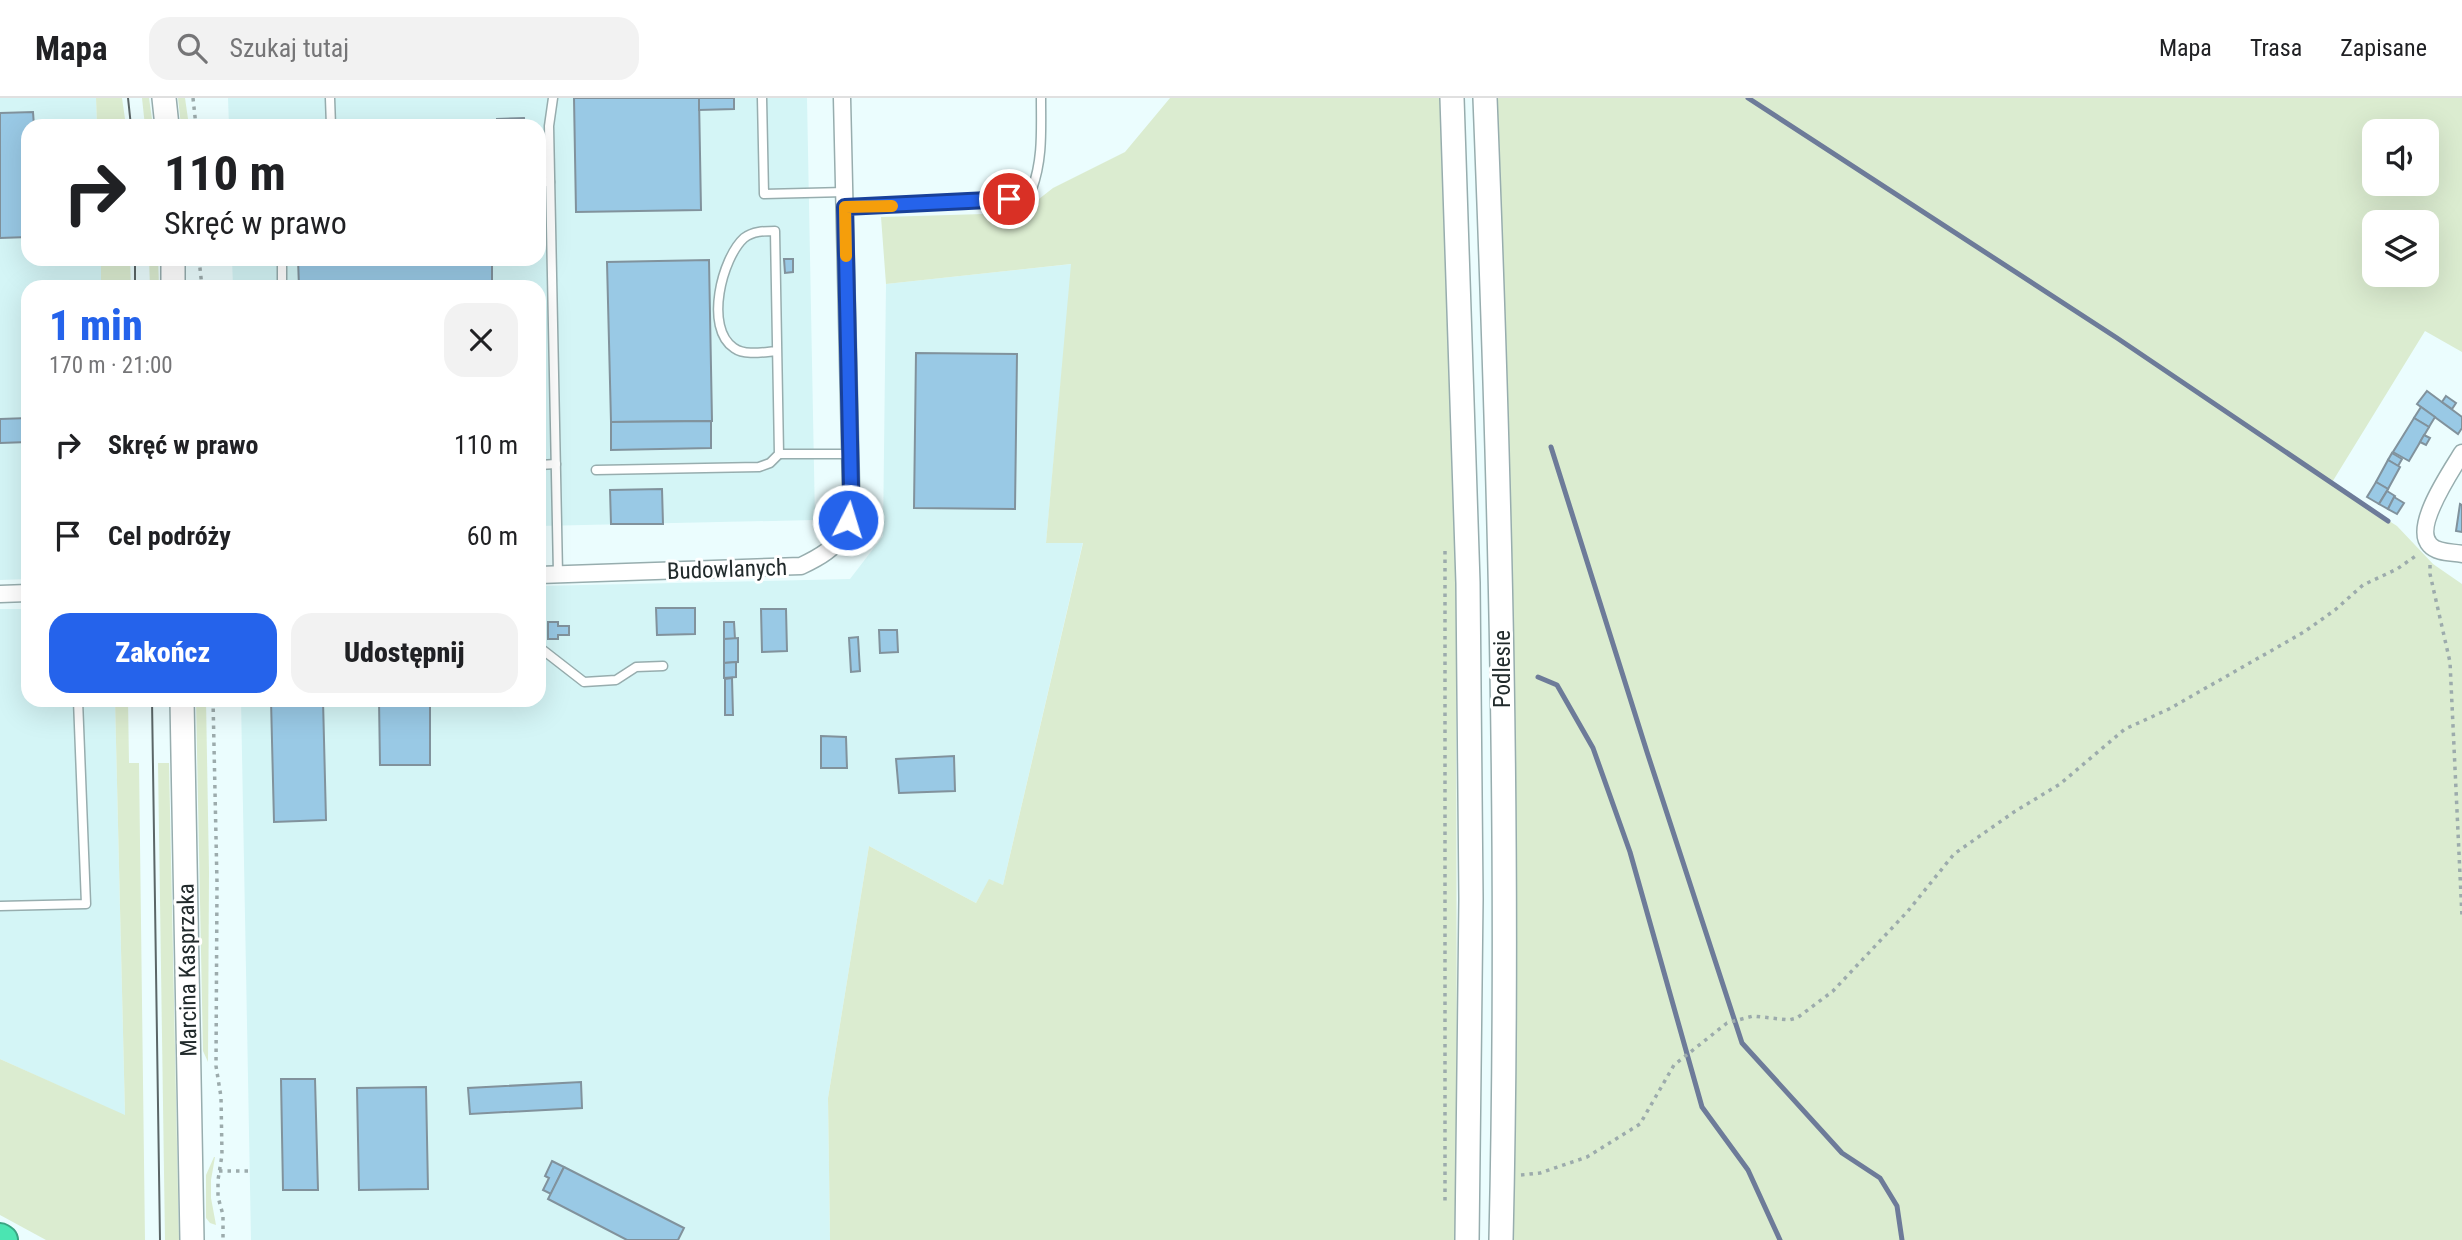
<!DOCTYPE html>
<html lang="pl">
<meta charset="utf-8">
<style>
body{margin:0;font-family:"Roboto Condensed",sans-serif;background:#f2f2f2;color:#202124;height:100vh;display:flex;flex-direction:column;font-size:26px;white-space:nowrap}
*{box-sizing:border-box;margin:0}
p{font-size:23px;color:#757577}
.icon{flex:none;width:38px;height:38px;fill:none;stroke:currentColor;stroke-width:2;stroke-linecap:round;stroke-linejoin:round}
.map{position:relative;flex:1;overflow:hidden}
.side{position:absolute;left:21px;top:182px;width:525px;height:427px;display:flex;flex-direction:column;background:#fff;border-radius:21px;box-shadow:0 7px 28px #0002}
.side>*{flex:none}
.banner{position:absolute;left:21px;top:21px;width:525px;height:147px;border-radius:21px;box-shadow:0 7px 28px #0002;background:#fff;color:#202124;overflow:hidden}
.controls{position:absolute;left:2362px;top:21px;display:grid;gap:14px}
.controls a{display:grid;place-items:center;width:77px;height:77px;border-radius:14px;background:#fff;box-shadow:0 7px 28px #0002;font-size:35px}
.pin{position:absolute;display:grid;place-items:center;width:60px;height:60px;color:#fff;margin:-30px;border:4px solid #fff;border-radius:50%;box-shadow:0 2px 7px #0007}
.me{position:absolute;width:77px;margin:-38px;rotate:5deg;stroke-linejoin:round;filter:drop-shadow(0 0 5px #0008)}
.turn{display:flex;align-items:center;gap:24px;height:147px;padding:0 28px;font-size:32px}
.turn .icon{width:91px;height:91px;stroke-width:2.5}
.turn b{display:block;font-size:49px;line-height:60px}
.round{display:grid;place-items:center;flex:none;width:74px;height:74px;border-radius:21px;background:#f2f2f2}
.head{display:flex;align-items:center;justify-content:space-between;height:119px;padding:0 28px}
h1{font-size:42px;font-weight:800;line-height:52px;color:#2563eb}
.cta{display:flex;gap:14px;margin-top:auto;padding:14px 28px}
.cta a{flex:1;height:80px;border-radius:21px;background:#2563eb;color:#fff;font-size:28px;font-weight:800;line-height:80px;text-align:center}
.cta a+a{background:#f2f2f2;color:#202124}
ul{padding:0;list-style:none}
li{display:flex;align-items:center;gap:21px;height:91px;padding:0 28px}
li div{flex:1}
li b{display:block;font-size:26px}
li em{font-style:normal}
header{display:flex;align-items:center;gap:42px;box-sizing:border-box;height:98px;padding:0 35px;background:#fff;border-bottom:2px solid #e0e0e0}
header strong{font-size:33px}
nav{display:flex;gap:38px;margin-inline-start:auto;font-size:24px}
.search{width:490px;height:63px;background:#f2f2f2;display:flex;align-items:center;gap:18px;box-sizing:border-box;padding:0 24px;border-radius:21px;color:#757577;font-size:26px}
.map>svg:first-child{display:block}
</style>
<header>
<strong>Mapa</strong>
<div class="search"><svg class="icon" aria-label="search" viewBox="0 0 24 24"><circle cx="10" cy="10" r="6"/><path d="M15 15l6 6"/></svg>Szukaj tutaj</div>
<nav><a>Mapa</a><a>Trasa</a><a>Zapisane</a></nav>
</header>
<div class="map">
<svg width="2462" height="1142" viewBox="0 0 2462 1142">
<rect width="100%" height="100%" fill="#ebfdfe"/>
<g fill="#d4f5f6">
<path d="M0,0H96L97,28H28V161H101V189H28V481L0,482Z"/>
<path d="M228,0H807L815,422L539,428V189H233L232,161H539V28H229Z"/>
<path d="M1072,166L1046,445L1083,444L1003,787L989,782L976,805L869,748L828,1000L830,1142H251L241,602H539V488L850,481L883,438L886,186Z"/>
<path d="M0,511H28V602H115L125,1018L0,961Z"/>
</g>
<g fill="#dbecd0" fill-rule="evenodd">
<path d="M96,0H122L126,28H97Z"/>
<path d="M142,0H149L153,28H145Z"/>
<path d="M178,0H185L189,28H181Z"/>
<path d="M1170,0H1440L1447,159L1456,461L1457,1142H830L828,1000L869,748L976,805L989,781L1003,787L1083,445H1046L1071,166L886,186L881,119L1021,115L1053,90L1125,54Z"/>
<path d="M1495,0H2462V254L2425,233L2331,386L2397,428L2433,466L2462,486V1142H1512ZM2375,33H2427V86H2375ZM2375,124H2427V177H2375Z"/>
<path d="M101,161H130L131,189H101Z"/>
<path d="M149,161H158L159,189H150Z"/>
<path d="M115,602H128L129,665H139L145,1142H46L0,1117V961L125,1017Z"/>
<path d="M196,602H206L209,774L208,964L203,953Z"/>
<path d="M158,665H169L179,1142H165Z"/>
<path d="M214,1059H215L211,1082V1100L216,1127L210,1125L206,1120V1077Z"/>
</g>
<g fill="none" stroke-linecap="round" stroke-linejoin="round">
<g stroke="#6d7b99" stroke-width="5">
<path d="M1748,0L2117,240L2388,423"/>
<path d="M1551,349L1647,654L1742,945L1842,1055L1880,1080L1897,1108L1902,1142"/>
<path d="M1538,579L1557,587L1593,650L1630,754L1702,1009L1748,1072L1780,1142"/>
</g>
</g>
<g fill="#99c9e5" stroke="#81929c" stroke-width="2">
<path d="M574,0H699L701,112L576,114Z"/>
<path d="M699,0H734V11L699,12Z"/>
<path d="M33,14L34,28H28V139L0,140V15Z"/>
<path d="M524,20L525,28H497V21Z"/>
<path d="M298,161H492V189H495H299Z"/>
<path d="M784,161H793V174L785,175Z"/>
<path d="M709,162L712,323L611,324L607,164Z"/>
<path d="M916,255L1017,256L1015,411L914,410Z"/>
<path d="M2427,293L2462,319V330L2458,336L2417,306Z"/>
<path d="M2446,298L2456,305L2452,311L2442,304Z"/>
<path d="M2421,309L2435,319L2429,329L2414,320Z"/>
<path d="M28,320V344L0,345V321Z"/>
<path d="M2414,320L2429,329L2409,363L2393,354Z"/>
<path d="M711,323V350L611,352V324Z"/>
<path d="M2424,337L2430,340L2426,347L2420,344Z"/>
<path d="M2392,355L2402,361L2398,368L2388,362Z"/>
<path d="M2388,362L2400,369L2388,391L2376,384Z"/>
<path d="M2376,384L2388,391L2379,406L2367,399Z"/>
<path d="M662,391L663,426H611L610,392Z"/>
<path d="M2387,393L2395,398L2388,411L2379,406Z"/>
<path d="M2394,399L2404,405L2397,416L2388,411Z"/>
<path d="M2460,406L2462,407V434L2456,433Z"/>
<path d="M656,510H695V536L657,537Z"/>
<path d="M761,511H786L787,553L762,554Z"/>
<path d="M548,524H558V528H569V537H558V541H548Z"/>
<path d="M724,524H734L735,541H724Z"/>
<path d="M879,532H897L898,554L880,555Z"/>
<path d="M858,539L860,573L851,574L849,540Z"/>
<path d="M738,540V564L724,565V541Z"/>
<path d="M736,564V579L724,580V565Z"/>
<path d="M732,580L733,617H725V581Z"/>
<path d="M271,602H323L326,722L274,724Z"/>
<path d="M379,602H430V667H380Z"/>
<path d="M821,638L846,639L847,670H821Z"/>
<path d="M954,658L955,693L899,695L896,661Z"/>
<path d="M281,981H315L318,1092H283Z"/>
<path d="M581,984L582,1010L470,1016L468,990Z"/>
<path d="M426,989L428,1091L359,1092L357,990Z"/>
<path d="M552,1063L564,1069L551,1096L543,1092L549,1080L545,1078Z"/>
<path d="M564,1069L684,1130L678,1142H627L548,1101Z"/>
</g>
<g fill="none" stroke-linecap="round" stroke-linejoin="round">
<defs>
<g id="lane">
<path d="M330,0L331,28"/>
<path d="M553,0L549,28L558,476"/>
<path d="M762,0L764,96L845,94"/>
<path d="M539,84H550"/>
<path d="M845,109L1009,101L1032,91C1043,61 1041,32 1041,0"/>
<path d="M282,161V189"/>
<path d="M779,356H850"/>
<path d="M539,367L556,366"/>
<path d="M596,372L759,369L770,365L779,356L775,133C764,133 753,133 744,140C722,160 704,230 734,250C745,258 764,254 777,253"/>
<path d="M539,549L584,584L616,582L636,569L663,568"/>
<path d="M0,808L86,806L78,602"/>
</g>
<g id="street">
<path d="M2462,355C2452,372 2412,429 2430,447C2437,455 2452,454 2462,456"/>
<path d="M539,477L801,468C844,448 847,435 851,389L842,0"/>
<path d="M0,496L28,495"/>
</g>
<g id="secondary">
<path d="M164,0L167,28"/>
<path d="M1452,0L1468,485L1471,801L1467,1142"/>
<path d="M1485,0C1500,381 1510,761 1501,1142"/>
<path d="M173,161V189"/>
<path d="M182,602L192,1142"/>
</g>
<path id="highway" d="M0,1140L3,1142"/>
</defs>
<use href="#lane" stroke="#97adae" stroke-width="11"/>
<use href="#street" stroke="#97adae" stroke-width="19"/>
<use href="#secondary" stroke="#97adae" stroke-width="26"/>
<use href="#highway" stroke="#3ca483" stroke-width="32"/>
<g stroke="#9cabac" stroke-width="3.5" stroke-dasharray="3.5 5" stroke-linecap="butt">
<path d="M193,0L196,28"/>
<path d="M199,161L202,189"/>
<path d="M1445,453V1104"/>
<path d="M2430,467V476L2450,564L2462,819"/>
<path d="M213,602L217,785L216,968L221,999L222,1057L218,1082V1099L223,1117V1142"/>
<path d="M219,1073H250"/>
<path d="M1521,1077L1540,1075L1587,1059L1640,1026L1674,967L1727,925L1753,918L1789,922L1797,920L1833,893L1908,813L1954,756L2014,714L2060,686L2125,631L2169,611L2304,534L2335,512L2363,487L2397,471L2417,457"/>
</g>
<use href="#lane" stroke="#fff" stroke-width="8"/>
<use href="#street" stroke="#fff" stroke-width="16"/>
<use href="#secondary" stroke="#fff" stroke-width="23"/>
<use href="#highway" stroke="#4be5b2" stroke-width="28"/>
<g stroke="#5b6667" stroke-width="2">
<path d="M128,0L131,28"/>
<path d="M135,161V189"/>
<path d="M152,602L160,1142"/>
</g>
</g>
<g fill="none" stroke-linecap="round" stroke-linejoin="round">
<defs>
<path id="route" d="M848,422L851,389L845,109L1009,101"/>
</defs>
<use href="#route" stroke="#184099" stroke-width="18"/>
<use href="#route" stroke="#2563eb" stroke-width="12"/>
<path stroke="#f59e0b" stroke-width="12" d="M846,158L845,109L892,108"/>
</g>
<g text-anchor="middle" stroke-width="6" stroke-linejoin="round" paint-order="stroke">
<g font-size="23" fill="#212a2b" stroke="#fff">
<text transform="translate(727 471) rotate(-2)" y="8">Budowlanych</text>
<text transform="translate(1502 571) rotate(-90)" y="8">Podlesie</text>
<text transform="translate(187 872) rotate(-91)" y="8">Marcina Kasprzaka</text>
</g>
</g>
</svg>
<div class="controls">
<a><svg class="icon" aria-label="sound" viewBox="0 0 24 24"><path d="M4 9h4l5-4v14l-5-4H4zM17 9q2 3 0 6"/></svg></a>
<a><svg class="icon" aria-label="layers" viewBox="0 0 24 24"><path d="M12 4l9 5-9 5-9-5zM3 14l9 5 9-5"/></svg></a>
</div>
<div class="pin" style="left:1009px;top:101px;background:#d93025"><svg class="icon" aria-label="arrive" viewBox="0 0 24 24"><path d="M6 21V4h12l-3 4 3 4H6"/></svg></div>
<svg class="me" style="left:848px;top:422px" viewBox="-20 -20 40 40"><circle r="17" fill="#2563eb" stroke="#fff" stroke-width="3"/><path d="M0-11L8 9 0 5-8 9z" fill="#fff"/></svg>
<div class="banner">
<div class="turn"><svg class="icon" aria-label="right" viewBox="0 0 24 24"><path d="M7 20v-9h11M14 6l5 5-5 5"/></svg><div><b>110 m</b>Skręć w prawo</div></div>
</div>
<section class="side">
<div class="head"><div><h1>1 min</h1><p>170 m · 21:00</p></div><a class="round"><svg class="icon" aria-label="close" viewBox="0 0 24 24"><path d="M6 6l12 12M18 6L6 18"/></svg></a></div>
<ul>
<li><svg class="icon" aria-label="right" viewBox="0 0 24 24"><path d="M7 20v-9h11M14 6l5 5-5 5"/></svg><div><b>Skręć w prawo</b></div><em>110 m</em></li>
<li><svg class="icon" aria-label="arrive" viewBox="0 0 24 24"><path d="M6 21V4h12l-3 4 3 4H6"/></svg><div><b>Cel podróży</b></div><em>60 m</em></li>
</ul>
<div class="cta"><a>Zakończ</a><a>Udostępnij</a></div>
</section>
</div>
